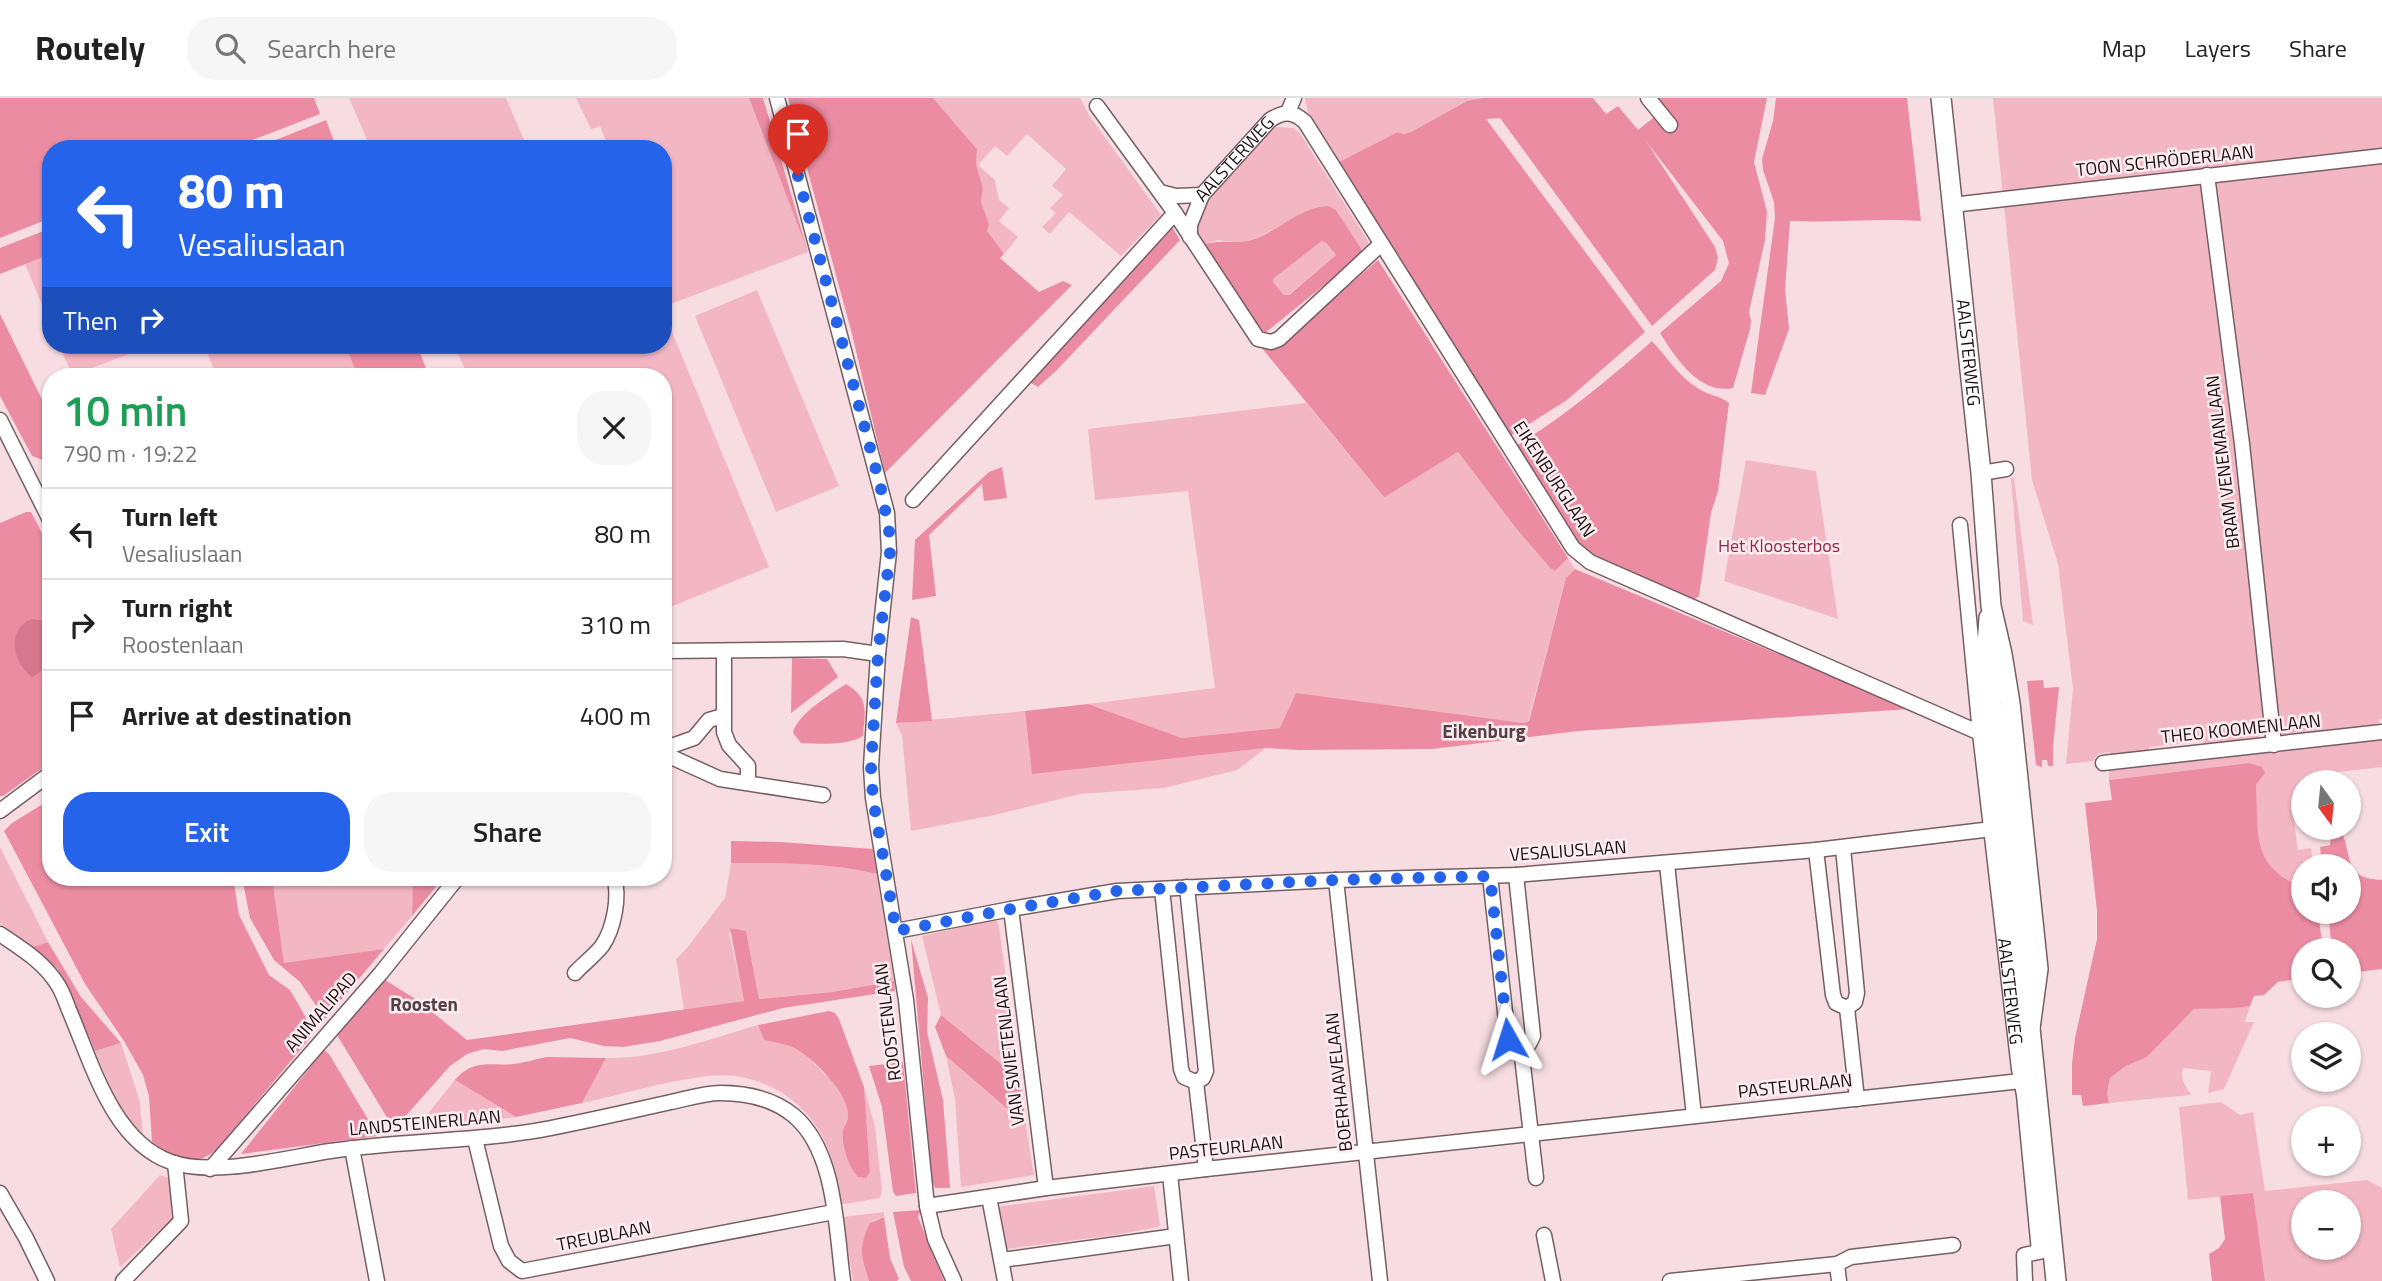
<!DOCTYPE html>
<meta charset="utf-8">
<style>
body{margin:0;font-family:"Titillium Web",sans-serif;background:#f6f6f6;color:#222;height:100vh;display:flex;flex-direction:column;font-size:26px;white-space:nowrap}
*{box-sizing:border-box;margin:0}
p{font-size:23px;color:#767676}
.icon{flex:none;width:38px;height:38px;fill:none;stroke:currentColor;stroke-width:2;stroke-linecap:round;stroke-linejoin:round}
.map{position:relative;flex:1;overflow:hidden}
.drawer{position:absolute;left:42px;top:270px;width:630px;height:518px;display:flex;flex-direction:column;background:#fff;border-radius:28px;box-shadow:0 2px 5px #0004}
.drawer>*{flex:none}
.banner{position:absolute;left:42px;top:42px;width:630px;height:214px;border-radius:28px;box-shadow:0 2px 5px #0004;background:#2563eb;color:#fff;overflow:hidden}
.needle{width:46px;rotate:165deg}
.fabs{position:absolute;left:2291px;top:672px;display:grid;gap:14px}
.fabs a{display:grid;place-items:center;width:70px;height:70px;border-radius:50%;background:#fff;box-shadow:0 2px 5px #0004;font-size:35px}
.pin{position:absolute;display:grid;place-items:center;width:60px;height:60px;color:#fff;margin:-72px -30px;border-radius:50% 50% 50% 0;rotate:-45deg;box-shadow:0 0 7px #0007}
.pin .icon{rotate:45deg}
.me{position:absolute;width:77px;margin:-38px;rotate:354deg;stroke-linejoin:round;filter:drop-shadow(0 0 5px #0008)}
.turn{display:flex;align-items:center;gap:24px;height:147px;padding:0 21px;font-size:32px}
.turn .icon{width:91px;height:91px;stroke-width:2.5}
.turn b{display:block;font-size:49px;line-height:60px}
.then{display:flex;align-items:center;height:66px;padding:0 21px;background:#0003;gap:14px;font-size:26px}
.round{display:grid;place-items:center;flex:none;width:74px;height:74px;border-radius:28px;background:#f6f6f6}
.head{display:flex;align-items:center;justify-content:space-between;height:119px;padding:0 21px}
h1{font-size:42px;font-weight:600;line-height:52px;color:#1e9e55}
.primary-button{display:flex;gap:14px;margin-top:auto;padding:14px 21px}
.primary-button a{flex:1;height:80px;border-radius:28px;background:#2563eb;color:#fff;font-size:28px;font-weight:600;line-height:80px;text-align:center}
.primary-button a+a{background:#f6f6f6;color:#222}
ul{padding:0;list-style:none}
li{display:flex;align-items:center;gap:21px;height:91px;padding:0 21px;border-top:2px solid #e0e0e0}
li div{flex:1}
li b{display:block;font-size:26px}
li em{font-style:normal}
header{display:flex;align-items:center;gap:42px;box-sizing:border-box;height:98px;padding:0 35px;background:#fff;border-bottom:2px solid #e0e0e0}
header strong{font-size:33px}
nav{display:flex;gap:38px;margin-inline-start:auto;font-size:24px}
.search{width:490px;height:63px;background:#f6f6f6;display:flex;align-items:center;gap:18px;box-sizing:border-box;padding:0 24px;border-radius:28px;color:#767676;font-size:26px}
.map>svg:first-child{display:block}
</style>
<header>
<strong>Routely</strong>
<div class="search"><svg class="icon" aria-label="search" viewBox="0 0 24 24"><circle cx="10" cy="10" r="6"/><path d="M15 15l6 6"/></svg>Search here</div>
<nav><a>Map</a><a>Layers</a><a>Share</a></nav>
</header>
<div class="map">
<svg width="2382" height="1183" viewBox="0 0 2382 1183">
<rect width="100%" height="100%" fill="#f7dde2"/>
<g fill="#f3b7c3" fill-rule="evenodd">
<path d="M349,0H506L528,51H371Z"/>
<path d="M576,0H749L808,154L668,207L663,193V51H609L600,28L591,31Z"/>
<path d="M933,0H1080L1089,17L1161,117L1121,158L1069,114L1050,136L1042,129L1056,115L1050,110L1063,97L1052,88L1066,71L1027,36L1007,58L995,48L978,67L995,82L999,102L1009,110L999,123L1018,139L1004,156L988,136L981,104L983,90L976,66L977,51Z"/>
<path d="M1305,0H1482L1467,3L1411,34L1404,36L1398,34L1337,65L1309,21Z"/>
<path d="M1993,0H2382V621H2379V629L2286,639L2279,633L2262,635L2257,641L2204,647L2203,643L2149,649V653L2111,657L2110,654L2098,656L2093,663L2066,666L2073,591L2058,466L2032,382Z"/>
<path d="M1279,29L1293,30L1300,35L1368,143L1369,149L1364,155L1336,112L1280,128L1250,143L1236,145L1218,142L1203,147L1193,137L1200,104L1268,30Z"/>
<path d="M1322,143L1327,146L1336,157L1288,197H1284L1273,184V181Z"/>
<path d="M51,156V228L25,166Z"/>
<path d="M757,192L839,388L776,414L695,218Z"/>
<path d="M663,212L769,469L663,512V278H468L454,247H663Z"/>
<path d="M58,247H153L73,277Z"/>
<path d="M204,247H345L358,278H214L213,269Z"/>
<path d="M1306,305L1383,398L1385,399L1458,354L1515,429L1550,470L1555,473L1568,460L1575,471L1566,480L1528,623L1523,625L1499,622L1280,630L1182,640L1088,606L1215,590L1188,393L1095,402L1088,331Z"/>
<path d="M1746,362L1816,373L1838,521L1724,483Z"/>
<path d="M2011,380H2014L2033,527L2023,523Z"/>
<path d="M1025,613L1032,675L1266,650L1237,672L1164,690L1080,696L995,717L911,733L902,637L896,625Z"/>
<path d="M2382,641V669L2338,674V684H2303V691L2300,692L2303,721L2294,723L2298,752L2311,750L2313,768H2303V790C2250,767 2259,737 2256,687L2265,675L2249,665L2109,682V671Z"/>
<path d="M0,749L48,844L32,849L0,825Z"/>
<path d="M731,765C779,765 830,765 877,776L894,883L832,894L759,901L746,834H729L744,903L684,912L676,861L687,850L725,800Z"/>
<path d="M272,779H413L412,818L384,851L284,866Z"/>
<path d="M993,822L997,823L999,829L1020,981L941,917L922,838Z"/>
<path d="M2250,908L2245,924H2254L2224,991L2208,995L2211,973L2183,970C2180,983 2186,987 2191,997L2109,1005L2107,995L2110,980L2126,968L2147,959L2194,911C2213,910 2232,912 2250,908Z"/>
<path d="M758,927L764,942L780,944L802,954L831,982L845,1003L849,1016L843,1033L855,1077L861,1080L870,1074L864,989L875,1029L882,1092L880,1100L839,1107C836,1089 835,1071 829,1054C812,1004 761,972 708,978C666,983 624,996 582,1005L606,960C657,961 710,941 758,927Z"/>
<path d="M121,945L140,1004L143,1042L120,1012L95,953Z"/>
<path d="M946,958L1026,1027L1034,1077L961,1089L955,1001Z"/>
<path d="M455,982L516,1019L413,1034Z"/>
<path d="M2221,1004L2240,1017L2253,1014L2265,1093L2367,1082L2382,1090V1183H2265L2253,1095L2188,1102L2179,1009ZM2303,1104H2348V1150H2303Z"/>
<path d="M160,1077L169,1080L172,1121L120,1169L111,1131Z"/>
<path d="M1154,1088L1160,1127L1158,1129L1115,1137L1007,1151L1005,1147L998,1110L1002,1108Z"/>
<path d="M884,1114V1119L873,1122C858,1148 860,1155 869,1183H853L843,1119Z"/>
</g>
<g fill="#ec8ca3" fill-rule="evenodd">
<path d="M0,0H314L320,16L229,51H51V120L0,140Z"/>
<path d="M749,0H763L808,154Z"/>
<path d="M788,0H933L977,51L976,66L983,90L981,104L989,126L987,133L1004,156L1000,160L1039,194L1063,183L1072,187L885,375L852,236Z"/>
<path d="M1482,0H1593L1606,16L1618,8L1638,32L1662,13L1653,0H1767L1754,64L1767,114L1765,142L1749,214L1751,223L1750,231L1733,290C1699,297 1676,260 1660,235L1721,183L1729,165L1723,143L1646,43L1715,149L1718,160L1715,172L1652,228L1500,20L1486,21L1645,234L1567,302L1510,338L1337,65L1398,34L1404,36L1411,34L1467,3Z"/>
<path d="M1776,0H1907L1921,123C1877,120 1834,125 1790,123L1785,191L1789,231L1765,297L1751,295L1775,120L1774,104L1763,72L1762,61L1773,23Z"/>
<path d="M326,22L337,51H253Z"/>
<path d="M1328,108L1336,112L1364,155L1265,235L1243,208L1203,147C1220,140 1235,147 1252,142C1279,133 1298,110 1328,108ZM1322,143L1327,146L1336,157L1289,197H1284L1273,184V181Z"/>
<path d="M1172,129L1180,142L1056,273L1038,289L1021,279Z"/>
<path d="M51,130V156L0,176V150Z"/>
<path d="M1378,162L1568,460L1555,473L1550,470L1515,429L1458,354L1385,399L1383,398L1261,249H1270L1295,233Z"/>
<path d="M0,216L51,320V358L43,362L32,358L0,298Z"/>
<path d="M1652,243C1667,259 1679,279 1699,291C1708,297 1721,298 1729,305L1718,393L1711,415L1699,498L1693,502L1595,461L1575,444L1516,348C1565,318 1609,281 1652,243Z"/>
<path d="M345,247H417L429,278H358Z"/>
<path d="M1002,369L1007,400L984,403L982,386L929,437L936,498L912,502L915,442L989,374Z"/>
<path d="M26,414H31L51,452V533L45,523L43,572L51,558V664L3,698H0V425Z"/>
<path d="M1575,471L1910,611L1578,633L1432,651L1299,652L1266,650L1032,676L1025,613L1088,606L1182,640L1280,630L1296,595L1523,625L1529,623L1566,480Z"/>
<path d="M911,519L919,522L932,623L896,625Z"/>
<path d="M792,560L827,561L838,579L791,615Z"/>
<path d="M2043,582L2044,590L2059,589L2053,649V668H2048L2047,662H2042V669L2036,667L2027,583Z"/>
<path d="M846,586C870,600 865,614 863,638C846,648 820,646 801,645L793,635C796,617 831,596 846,586Z"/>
<path d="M2249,665L2262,669L2265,675L2256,687C2259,737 2250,767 2303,790V814H2318L2323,852H2303V880L2278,884L2264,897L2254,898L2250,908C2232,912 2213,910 2194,911L2147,959L2126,968L2110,980L2107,995L2109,1005L2083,1008L2081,997H2072V966L2075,940L2097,841V813L2085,705L2112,702L2109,682Z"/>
<path d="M51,701V779H233L239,817L269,877L290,892L312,930L311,939L217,1051C193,1072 174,1060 152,1044L149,998L143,977L124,943L85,886L4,733L12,725Z"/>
<path d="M2343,737C2352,761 2345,781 2382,782V871L2349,875L2348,852H2332L2328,814H2348V768H2322L2320,749L2330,747L2331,738Z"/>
<path d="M731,743L781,744L873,751L877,776C830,765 779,765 731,765Z"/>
<path d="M242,779H272L284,865L384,851L325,921L300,884L274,862L250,820Z"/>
<path d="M413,779H444L412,818Z"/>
<path d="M730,830L746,833L759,901L832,894L894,883L895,893L783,910L660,943L623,949L604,948L570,940L502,953L484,951L467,956L450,968L394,1031L337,937L382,880L417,902L467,942L744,903Z"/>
<path d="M911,841L928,900L927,934L943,1002L950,1090H935L932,1082Z"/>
<path d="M48,844L81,899L121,945L95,953L64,882L57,870L32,849Z"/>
<path d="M829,913L835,915L839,921L864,989L870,1074L866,1080L858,1079C849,1070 841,1046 843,1033C844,1028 848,1023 848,1018C850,997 813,960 796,951C786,946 775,944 764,942L758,927Z"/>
<path d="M941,917L1020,981L1026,1027L946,958L935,929Z"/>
<path d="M324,952L329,956L378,1038L241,1056Z"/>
<path d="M547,959L606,960L582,1005L516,1019L455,982C473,961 489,968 513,966C524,965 536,961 547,959Z"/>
<path d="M903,964L916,1095L896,1098L893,1094L882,1009L869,968Z"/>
<path d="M2253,1095L2265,1183H2212L2209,1156L2219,1150L2225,1141L2220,1098Z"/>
<path d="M921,1112L918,1119L944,1183H911L904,1169L893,1114Z"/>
<path d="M884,1119L890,1160L899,1181L897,1183H869C861,1158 858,1150 870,1125Z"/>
</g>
<path fill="#d5778f" d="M32,521L45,523C56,542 53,569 32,579C13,565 5,532 32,521Z"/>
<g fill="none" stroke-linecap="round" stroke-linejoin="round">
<defs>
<g id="street">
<path d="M777,0L887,415L889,454L878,556L871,669L873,700L906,902L927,1108L935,1141L954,1183"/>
<path d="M1648,0L1670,27"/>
<path d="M1097,8L1175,115L1258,241L1271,244L1279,241L1381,146"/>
<path d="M1288,14L1294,0"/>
<path d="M2207,77L2242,346L2274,647"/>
<path d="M1160,94L1176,98L1202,97"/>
<path d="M1952,107L2382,58"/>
<path id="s1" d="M1190,139V127L1202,97L1270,22C1284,13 1293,13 1305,24L1573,450L1590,464L1980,635L2004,634"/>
<path d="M0,322L51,424"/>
<path d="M1981,375L2006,371"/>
<path d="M913,402L1175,115"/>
<path id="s2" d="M1960,427L1980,635L2019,971L2024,997L2039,1153"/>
<path d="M663,553L843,551L878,556"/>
<path d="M724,553V634L729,647L748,668V685"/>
<path d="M663,651L694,640L709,622L723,618"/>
<path d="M663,652L669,658L720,681L823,697"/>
<path d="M2103,665L2382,634"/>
<path d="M0,713L51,675"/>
<path d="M1843,750L1857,895L1855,904L1847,910"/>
<path d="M1816,752L1833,897L1836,905L1847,910"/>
<path d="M1667,766L1694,1018"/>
<path d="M1516,777L1533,938L1529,946L1521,950"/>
<path d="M1490,778L1508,941L1513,947L1521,950"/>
<path d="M1336,782L1380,1183"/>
<path d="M1187,789L1206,973L1203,980L1196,984"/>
<path d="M1162,791L1181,971L1184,979L1196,984"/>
<path d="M1011,811L1046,1090"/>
<path d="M896,833L1011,811L1117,793L1336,782L1516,777L1816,752L1992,731"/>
<path d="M0,836C22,851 44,864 58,887C63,895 66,904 69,912C92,965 112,1043 171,1064C214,1079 285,1060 330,1053C404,1042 478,1044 551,1030C591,1022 631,1013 671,1004C686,1001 704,995 720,995C745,995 772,1000 793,1017C836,1052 836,1131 843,1183"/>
<path d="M575,875C583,866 594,858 602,848C614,831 620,798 614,779"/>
<path d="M1847,910L1857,1001"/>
<path d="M1521,950L1536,1080"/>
<path d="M1196,984L1206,1071"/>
<path d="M475,1041L501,1148L509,1163L522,1173L834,1114"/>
<path d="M352,1050L377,1183"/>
<path d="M210,1071L381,875L458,779"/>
<path d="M1170,1076L1181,1183"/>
<path d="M0,1095L26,1140L47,1183"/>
<path d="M989,1099L1005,1183"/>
<path d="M927,1108L1046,1090L1206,1071L2021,983"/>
<path d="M1544,1137L1553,1183"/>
<path d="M1002,1162L1176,1138"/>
<path d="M1837,1166L1839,1183"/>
<path d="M123,1183L181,1123L175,1065"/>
<path d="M1670,1183L1837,1166L1851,1159L1953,1147"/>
<path d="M2025,1183L2024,1157L2048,1152"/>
</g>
<g id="secondary">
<path id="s3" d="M1941,0L1981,375L1991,508L2002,556L2010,605L2038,871L2030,930"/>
<path d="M1989,520L1986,561L2030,930L2056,1183"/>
</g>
</defs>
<use href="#street" stroke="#755f64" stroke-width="17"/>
<use href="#secondary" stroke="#755f64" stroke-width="22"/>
<use href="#street" stroke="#fff" stroke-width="14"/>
<use href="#secondary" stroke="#fff" stroke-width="19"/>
</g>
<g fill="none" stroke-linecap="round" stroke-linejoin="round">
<path stroke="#2563eb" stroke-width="12" stroke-dasharray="0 21.6" d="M798,78L881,391L889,432L890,454L878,556L871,669L873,701L896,833L1011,811L1117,793L1336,782L1490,778L1508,941"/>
</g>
<g text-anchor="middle" stroke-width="5" stroke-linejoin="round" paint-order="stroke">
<g font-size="18" fill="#170f11" stroke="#fdedf0">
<text dy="6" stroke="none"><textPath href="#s1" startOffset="93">AALSTERWEG</textPath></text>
<text transform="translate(2165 63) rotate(-6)" y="6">TOON SCHRÖDERLAAN</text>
<text dy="6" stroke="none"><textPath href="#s3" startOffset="256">AALSTERWEG</textPath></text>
<text transform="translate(2223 364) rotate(-97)" y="6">BRAM VENEMANLAAN</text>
<text transform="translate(1554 381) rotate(57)" y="6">EIKENBURGLAAN</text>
<text transform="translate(2241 631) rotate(-6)" y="6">THEO KOOMENLAAN</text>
<text transform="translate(1568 753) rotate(-4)" y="6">VESALIUSLAAN</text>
<text dy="6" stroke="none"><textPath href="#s2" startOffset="469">AALSTERWEG</textPath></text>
<text transform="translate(321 914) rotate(-49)" y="6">ANIMALIPAD</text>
<text transform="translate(888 924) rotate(-97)" y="6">ROOSTENLAAN</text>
<text transform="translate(1009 953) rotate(-97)" y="6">VAN SWIETENLAAN</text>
<text transform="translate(1339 984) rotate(-96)" y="6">BOERHAAVELAAN</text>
<text transform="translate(1795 988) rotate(-6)" y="6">PASTEURLAAN</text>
<text transform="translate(425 1025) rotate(-5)" y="6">LANDSTEINERLAAN</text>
<text transform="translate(1226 1050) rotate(-6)" y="6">PASTEURLAAN</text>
<text transform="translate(604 1138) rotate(-11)" y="6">TREUBLAAN</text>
</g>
<g font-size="18" fill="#94254b" stroke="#fdedf0">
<text x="1779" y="454">Het Kloosterbos</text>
</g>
<g font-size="19" font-weight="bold" fill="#554145" stroke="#fdedf0">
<text x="1484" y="640">Eikenburg</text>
<text x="424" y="913">Roosten</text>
</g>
</g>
</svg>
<div class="fabs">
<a><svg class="needle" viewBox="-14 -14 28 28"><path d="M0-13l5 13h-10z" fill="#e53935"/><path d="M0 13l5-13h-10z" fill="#767676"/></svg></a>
<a><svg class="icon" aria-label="sound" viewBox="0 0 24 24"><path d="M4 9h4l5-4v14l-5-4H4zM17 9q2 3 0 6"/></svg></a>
<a><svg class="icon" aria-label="search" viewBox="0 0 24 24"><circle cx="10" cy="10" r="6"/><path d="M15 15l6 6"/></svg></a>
<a><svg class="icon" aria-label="layers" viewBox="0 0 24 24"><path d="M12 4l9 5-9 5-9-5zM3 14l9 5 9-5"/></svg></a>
<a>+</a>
<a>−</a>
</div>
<div class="pin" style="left:798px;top:78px;background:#d93025"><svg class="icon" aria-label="arrive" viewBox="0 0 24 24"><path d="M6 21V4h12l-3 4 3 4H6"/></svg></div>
<svg class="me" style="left:1508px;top:941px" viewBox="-20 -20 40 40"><path d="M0-17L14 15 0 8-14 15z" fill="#2563eb" stroke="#fff" stroke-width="4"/></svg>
<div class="banner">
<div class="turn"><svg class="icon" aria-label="left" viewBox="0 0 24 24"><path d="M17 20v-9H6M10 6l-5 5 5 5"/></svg><div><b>80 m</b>Vesaliuslaan</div></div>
<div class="then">Then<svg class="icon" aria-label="right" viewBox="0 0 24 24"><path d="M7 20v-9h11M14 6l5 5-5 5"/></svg></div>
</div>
<section class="drawer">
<div class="head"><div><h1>10 min</h1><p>790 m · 19:22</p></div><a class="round"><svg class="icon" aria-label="close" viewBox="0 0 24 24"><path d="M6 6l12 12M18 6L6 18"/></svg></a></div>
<ul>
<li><svg class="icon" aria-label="left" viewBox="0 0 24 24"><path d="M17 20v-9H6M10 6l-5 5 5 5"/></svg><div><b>Turn left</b><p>Vesaliuslaan</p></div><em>80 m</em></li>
<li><svg class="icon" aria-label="right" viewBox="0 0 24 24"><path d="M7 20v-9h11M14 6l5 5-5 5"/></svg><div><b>Turn right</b><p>Roostenlaan</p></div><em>310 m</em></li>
<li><svg class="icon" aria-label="arrive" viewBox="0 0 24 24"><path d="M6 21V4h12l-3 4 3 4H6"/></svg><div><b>Arrive at destination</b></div><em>400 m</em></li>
</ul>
<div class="primary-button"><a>Exit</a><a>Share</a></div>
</section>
</div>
